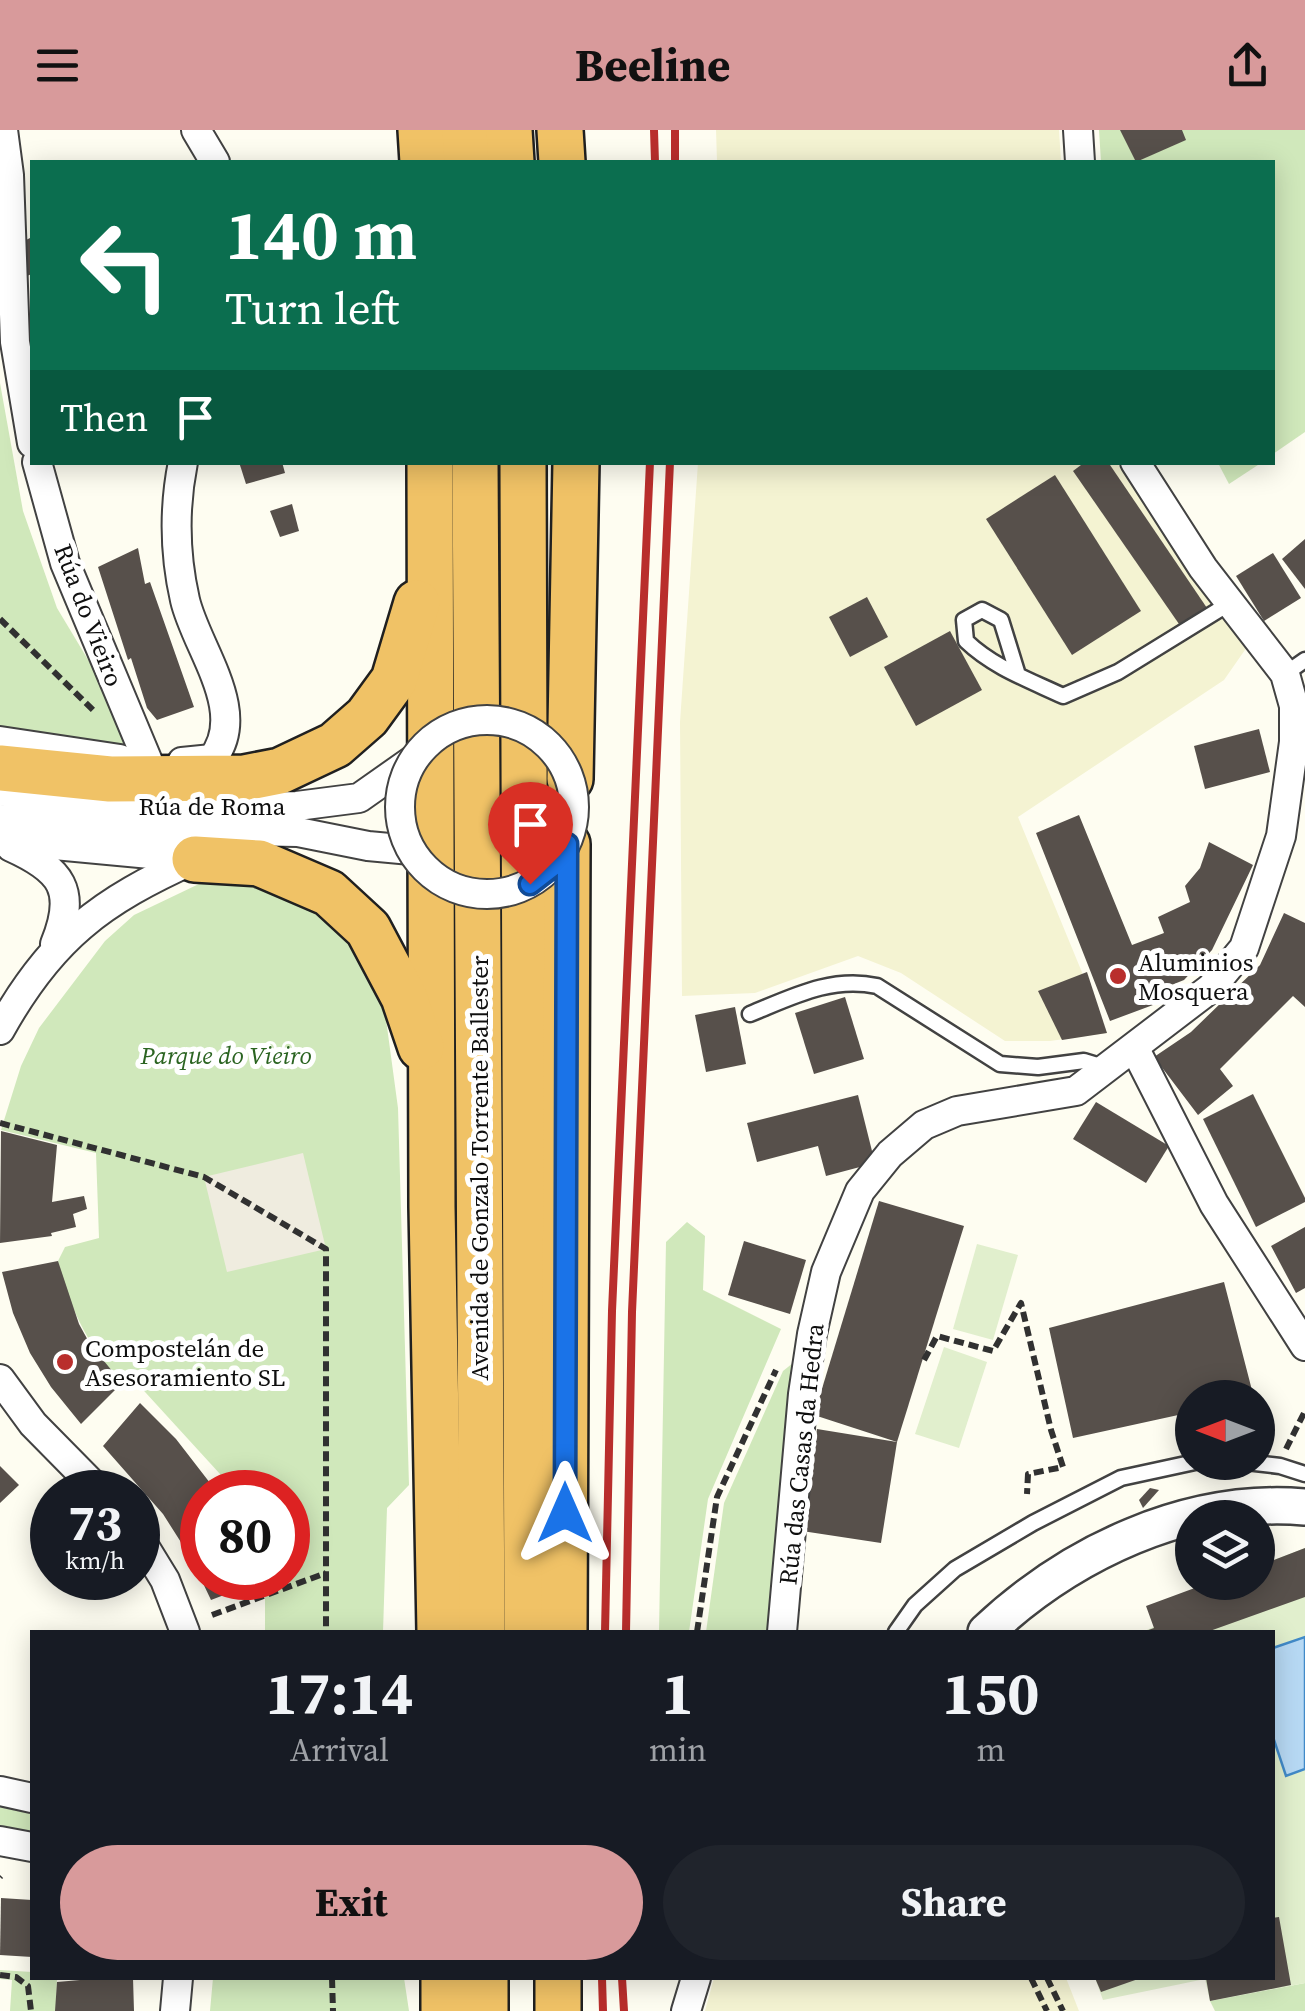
<!DOCTYPE html>
<meta charset="utf-8">
<style>
body{margin:0;font-family:"Source Serif 4",serif;background:#20242c;color:#f1f3f6;height:100vh;display:flex;flex-direction:column;font-size:38px;white-space:nowrap}
*{box-sizing:border-box;margin:0}
p{font-size:32px;color:#9ea1a6}
.icon{flex:none;width:55px;height:55px;fill:none;stroke:currentColor;stroke-width:2;stroke-linecap:round;stroke-linejoin:round}
.map{position:relative;flex:1;overflow:hidden}
.drawer{position:absolute;left:30px;top:1500px;width:1245px;height:350px;display:flex;flex-direction:column;background:#171b24;border-radius:0px;box-shadow:0 5px 25px #0003}
.drawer>*{flex:none}
.top-card{position:absolute;left:30px;top:30px;width:1245px;height:305px;border-radius:0px;box-shadow:0 5px 25px #0003;background:#0b6e4f;color:#fff;overflow:hidden}
.needle{width:65px;rotate:270deg}
.buttons{position:absolute;left:1175px;top:1250px;display:grid;gap:20px}
.buttons a{display:grid;place-items:center;width:100px;height:100px;border-radius:50%;background:#171b24;box-shadow:0 5px 25px #0003;font-size:50px}
.speed{position:absolute;left:30px;top:1340px;display:flex;gap:20px;font-size:50px;font-weight:700;text-align:center}
.speed>*{display:grid;place-content:center;width:130px;height:130px;border-radius:50%;background:#171b24;box-shadow:0 5px 25px #0003;line-height:1}
.speed small{font-size:25px;font-weight:400}
.speed .limit{border:15px solid #d22;background:#fff;color:#111}
.pin{position:absolute;display:grid;place-items:center;width:85px;height:85px;color:#fff;margin:-102px -42px;border-radius:50% 50% 50% 0;rotate:-45deg;box-shadow:0 0 10px #0007}
.pin .icon{rotate:45deg}
.me{position:absolute;width:110px;margin:-55px;rotate:0deg;stroke-linejoin:round;filter:drop-shadow(0 0 8px #0008)}
.turn{display:flex;align-items:center;gap:35px;height:210px;padding:0 30px;font-size:45px}
.turn .icon{width:130px;height:130px;stroke-width:2.5}
.turn b{display:block;font-size:70px;line-height:85px}
.then{display:flex;align-items:center;height:95px;padding:0 30px;background:#0003;gap:20px;font-size:38px}
.eta{display:flex;justify-content:space-evenly;align-items:center;height:170px;text-align:center}
.eta b{font-size:60px;font-weight:700;line-height:70px}
.cta{display:flex;gap:20px;margin-top:auto;padding:20px 30px}
.cta a{flex:1;height:115px;border-radius:60px;background:#d89a9b;color:#111;font-size:40px;font-weight:700;line-height:115px;text-align:center}
.cta a+a{background:#20242c;color:#f1f3f6}
header{display:flex;justify-content:space-between;align-items:center;height:130px;padding:0 30px;background:#d89a9b;color:#111;font-size:45px;font-weight:700}
.map>svg:first-child{display:block}
</style>
<header><svg class="icon" aria-label="menu" viewBox="0 0 24 24"><path d="M4 6h16M4 12h16M4 18h16"/></svg>Beeline<svg class="icon" aria-label="share" viewBox="0 0 24 24"><path d="M12 15V3M7 8l5-5 5 5M5 13v7h14v-7"/></svg></header>
<div class="map">
<svg width="1305" height="1881" viewBox="0 0 1305 1881">
<rect width="100%" height="100%" fill="#fefdf1"/>
<g fill="#f4f3d2">
<path d="M716,0H1059L1061,32H717Z"/>
<path d="M698,333H1117L1247,517L1224,550L1018,687L1107,903L1050,911H1005L901,843L858,826L755,863L682,866L680,592Z"/>
<path d="M714,1848H1066L1079,1881H705Z"/>
</g>
<g fill="#d0e8bb">
<path d="M1099,0H1305V302L1273,324L1272,32H1101Z"/>
<path d="M0,253L23,381L57,478L135,608L132,617L0,597Z"/>
<path d="M1218,333H1261L1229,354Z"/>
<path d="M249,751L303,767L335,792L360,827L385,882L398,978L409,1355L387,1378L383,1502H265V1449L288,1448V1362H228L220,1344L135,1251L122,1253C88,1216 70,1179 58,1131L65,1117L99,1108L96,1023L1,1000L21,936L39,898L105,811L134,785L201,753Z"/>
<path d="M687,1092L705,1106L703,1160L781,1199L708,1369L689,1502H659L666,1112Z"/>
<path d="M798,1229L769,1502H706L724,1373L783,1241Z"/>
<path d="M0,1677L32,1684V1702L0,1695Z"/>
<path d="M0,1840L32,1842V1848H57L56,1881H10L12,1850L0,1849Z"/>
<path d="M213,1848H404L409,1881H210Z"/>
<path d="M1305,1853V1881H1215L1210,1871Z"/>
</g>
<g fill="#e1efcd">
<path d="M977,1114L1018,1125L993,1210L953,1199Z"/>
<path d="M944,1217L987,1232L959,1318L915,1304Z"/>
<path d="M1305,1418V1853L1210,1871L1205,1849L1103,1870L1095,1848H1272V1502H1142L1258,1452V1436Z"/>
</g>
<path fill="#efecdf" d="M303,1023L326,1119L227,1142L204,1047Z"/>
<path fill="#b7d9f4" stroke="#418ac8" stroke-width="2.5" d="M1305,1507V1639L1286,1646L1273,1607V1518Z"/>
<g fill="#57504b">
<path d="M1120,0H1182L1186,10L1136,32Z"/>
<path d="M32,107V144L24,147V111Z"/>
<path d="M239,332H282L285,343L246,354Z"/>
<path d="M1085,332H1108L1207,478L1179,494L1073,341Z"/>
<path d="M1055,345L1141,481L1072,525L986,389Z"/>
<path d="M292,374L299,401L280,407L270,381Z"/>
<path d="M1305,409V459L1282,429Z"/>
<path d="M138,418L145,454L150,452L194,577L157,590L147,578L131,528L128,530L98,437Z"/>
<path d="M1273,423L1301,468L1264,491L1236,446Z"/>
<path d="M867,467L888,507L850,527L829,487Z"/>
<path d="M950,501L982,560L916,596L884,537Z"/>
<path d="M1259,599L1270,642L1205,659L1194,616Z"/>
<path d="M1079,685L1132,815L1164,803L1158,787L1190,772L1185,756L1200,738L1209,712L1253,735L1212,820L1184,850L1149,864L1153,875L1110,891L1036,703Z"/>
<path d="M1284,783L1305,793V877L1293,866L1220,939L1233,956L1198,985L1154,927L1191,902L1260,835Z"/>
<path d="M1087,842L1107,903L1062,910L1038,861Z"/>
<path d="M845,867L864,929L814,944L795,883Z"/>
<path d="M735,877L746,934L706,942L695,885Z"/>
<path d="M1253,964L1305,1068V1072L1256,1097L1203,989Z"/>
<path d="M858,965L875,1033L826,1046L818,1016L757,1032L747,993Z"/>
<path d="M1096,972L1169,1016L1146,1053L1073,1009Z"/>
<path d="M1,1001L57,1015L52,1072L84,1066L87,1079L73,1084L76,1097L51,1103L52,1106L0,1113Z"/>
<path d="M879,1071L964,1096L897,1312L814,1285Z"/>
<path d="M1305,1097V1158L1296,1163L1271,1116Z"/>
<path d="M744,1111L806,1130L790,1184L728,1165Z"/>
<path d="M58,1131L79,1194L90,1214L122,1253L81,1294L51,1257L30,1223L13,1183L2,1142Z"/>
<path d="M1224,1152L1254,1268H1192V1282L1073,1308L1049,1198Z"/>
<path d="M140,1273L176,1309L217,1362H202V1448H268L211,1470L191,1428L163,1384L103,1316Z"/>
<path d="M817,1299L897,1312L881,1413L802,1401Z"/>
<path d="M0,1336L19,1355L0,1373Z"/>
<path d="M1150,1358L1159,1360L1143,1378L1139,1370Z"/>
<path d="M1305,1418V1467L1207,1502H1143L1154,1498L1146,1476L1211,1452H1258V1436Z"/>
<path d="M1,1768L32,1770V1827L0,1825Z"/>
<path d="M1279,1787L1291,1855L1210,1871L1206,1848H1272V1788Z"/>
<path d="M80,1848H133L134,1881H55L57,1852L80,1850Z"/>
<path d="M1095,1848H1141L1101,1862Z"/>
</g>
<g fill="none" stroke-linecap="round" stroke-linejoin="round">
<defs>
<g id="service">
<path d="M1285,544L1305,530"/>
<path d="M1018,545L1001,490L982,480L964,490L966,511C993,537 1029,550 1063,566L1118,542L1230,473"/>
<path d="M750,884C792,867 831,846 877,856L1000,934L1038,937L1084,931L1107,938"/>
<path d="M1246,1332L1280,1336L1305,1344"/>
<path d="M896,1502L915,1475L955,1439L1033,1393L1121,1348L1195,1332"/>
</g>
<g id="minor">
<path d="M3,0L9,45L15,212L32,313"/>
<path d="M196,0L215,32"/>
<path d="M1078,0L1080,32"/>
<path d="M37,332L65,433L149,634"/>
<path d="M0,611L120,629"/>
<path d="M182,632L212,629C250,582 196,518 185,470C175,426 174,377 183,332"/>
<path d="M0,661L51,670L185,678L297,676L359,668L413,630"/>
<path d="M0,689L182,700L298,702L368,716L411,720"/>
<path d="M0,710L193,728"/>
<path d="M11,717C62,740 77,760 55,814"/>
<path d="M0,900C51,808 101,771 195,729"/>
<path d="M1135,919L1214,1074L1305,1216"/>
<path d="M0,1249L33,1294L100,1362"/>
<path d="M138,1406L165,1450L185,1502"/>
<path d="M782,1502L803,1264L812,1204L826,1142L860,1061L890,1024L924,995L957,981L1076,961L1211,858L1244,818L1281,706L1294,612V576L1285,544L1203,438L1135,332"/>
<path d="M0,1661L32,1668"/>
<path d="M0,1711L32,1717"/>
<path d="M175,1881L178,1848"/>
<path d="M686,1881L696,1848"/>
</g>
<path id="tertiary" d="M986,1502C1070,1423 1187,1367 1305,1377"/>
<g id="trunk">
<path d="M421,0L423,32"/>
<path d="M465,0L467,32"/>
<path d="M509,0L511,32"/>
<path d="M560,0L562,32"/>
<path d="M430,332L432,1077L440,1502"/>
<path d="M475,332L482,1502"/>
<path d="M523,332L527,1502"/>
<path d="M0,638L110,649L244,648L280,641L335,615L367,587L394,550L417,473"/>
<path d="M570,649L576,332"/>
<path d="M195,729L259,733L329,763L368,799L404,867L421,917"/>
<path d="M564,1502L567,714"/>
<path d="M444,1848V1881"/>
<path d="M485,1848V1881"/>
<path d="M558,1881V1848"/>
</g>
</defs>
<use href="#service" stroke="#424242" stroke-width="19"/>
<use href="#minor" stroke="#424242" stroke-width="32"/>
<use href="#tertiary" stroke="#424242" stroke-width="40"/>
<use href="#trunk" stroke="#202020" stroke-width="50"/>
<g stroke="#313131" stroke-width="6" stroke-dasharray="10 5" stroke-linecap="butt">
<path d="M0,489L94,581"/>
<path d="M0,993L204,1047L326,1119V1502"/>
<path d="M924,1230L937,1206L993,1221L1021,1173L1051,1300L1063,1337L1028,1344L1027,1364"/>
<path d="M1286,1319L1305,1281"/>
<path d="M212,1485L326,1443"/>
<path d="M697,1502L717,1367L776,1240"/>
<path d="M0,1747L1,1746"/>
<path d="M0,1845L16,1847L28,1856L31,1881"/>
<path d="M332,1848L333,1881"/>
<path d="M1031,1848L1047,1881"/>
<path d="M1047,1848L1063,1881"/>
</g>
<use href="#service" stroke="#fff" stroke-width="14"/>
<use href="#minor" stroke="#fff" stroke-width="28"/>
<use href="#tertiary" stroke="#fff" stroke-width="35"/>
<use href="#trunk" stroke="#f0c266" stroke-width="45"/>
<g stroke="#b92e2c" stroke-width="8">
<path d="M654,0L655,32"/>
<path d="M675,0V32"/>
<path d="M605,1502L612,1181L650,332"/>
<path d="M626,1502L632,1182L670,332"/>
<path d="M602,1848L603,1881"/>
<path d="M622,1848L624,1881"/>
</g>
<defs>
<circle id="minor-bridge" cx="487" cy="677" r="87"/>
</defs>
<use href="#minor-bridge" stroke="#424242" stroke-width="32" stroke-linecap="butt"/>
<use href="#minor-bridge" stroke="#fff" stroke-width="28"/>
</g>
<g fill="none" stroke-linecap="round" stroke-linejoin="round">
<defs>
<path id="route" d="M530,754L552,737L567,714L565,1383"/>
</defs>
<use href="#route" stroke="#114b97" stroke-width="25"/>
<use href="#route" stroke="#1a73e8" stroke-width="18"/>
</g>
<g fill="#b92e2c" stroke="#fff" stroke-width="4">
<circle cx="1118" cy="846" r="10"/>
<circle cx="65" cy="1232" r="10"/>
</g>
<g text-anchor="middle" stroke-width="10" stroke-linejoin="round" paint-order="stroke">
<g font-size="25" fill="#0f0f0f" stroke="#fff">
<text transform="translate(89 485) rotate(69)" y="9">Rúa do Vieiro</text>
<text x="212" y="685">Rúa de Roma</text>
<text transform="translate(479 1038) rotate(-90)" y="9">Avenida de Gonzalo Torrente Ballester</text>
<text transform="translate(801 1324) rotate(-84)" y="9">Rúa das Casas da Hedra</text>
</g>
<g font-size="25" fill="#0f0f0f" stroke="#fff" text-anchor="start">
<text x="1138" y="841">Aluminios<tspan x="1138" dy="29">Mosquera</tspan></text>
<text x="85" y="1227">Compostelán de<tspan x="85" dy="29">Asesoramiento SL</tspan></text>
</g>
<g font-size="25" font-style="italic" fill="#2b6421" stroke="#fff">
<text x="226" y="934">Parque do Vieiro</text>
</g>
</g>
</svg>
<div class="buttons">
<a><svg class="needle" viewBox="-14 -14 28 28"><path d="M0-13l5 13h-10z" fill="#e53935"/><path d="M0 13l5-13h-10z" fill="#9ea1a6"/></svg></a>
<a><svg class="icon" aria-label="layers" viewBox="0 0 24 24"><path d="M12 4l9 5-9 5-9-5zM3 14l9 5 9-5"/></svg></a>
</div>
<div class="speed"><div>73<small>km/h</small></div><div class="limit">80</div></div>
<div class="pin" style="left:530px;top:754px;background:#d93025"><svg class="icon" aria-label="arrive" viewBox="0 0 24 24"><path d="M6 21V4h12l-3 4 3 4H6"/></svg></div>
<svg class="me" style="left:565px;top:1383px" viewBox="-20 -20 40 40"><path d="M0-17L14 15 0 8-14 15z" fill="#1a73e8" stroke="#fff" stroke-width="4"/></svg>
<div class="top-card">
<div class="turn"><svg class="icon" aria-label="left" viewBox="0 0 24 24"><path d="M17 20v-9H6M10 6l-5 5 5 5"/></svg><div><b>140 m</b>Turn left</div></div>
<div class="then">Then<svg class="icon" aria-label="arrive" viewBox="0 0 24 24"><path d="M6 21V4h12l-3 4 3 4H6"/></svg></div>
</div>
<section class="drawer">
<div class="eta">
<div><b>17:14</b><p>Arrival</p></div>
<div><b>1</b><p>min</p></div>
<div><b>150</b><p>m</p></div>
</div>
<div class="cta"><a>Exit</a><a>Share</a></div>
</section>
</div>
